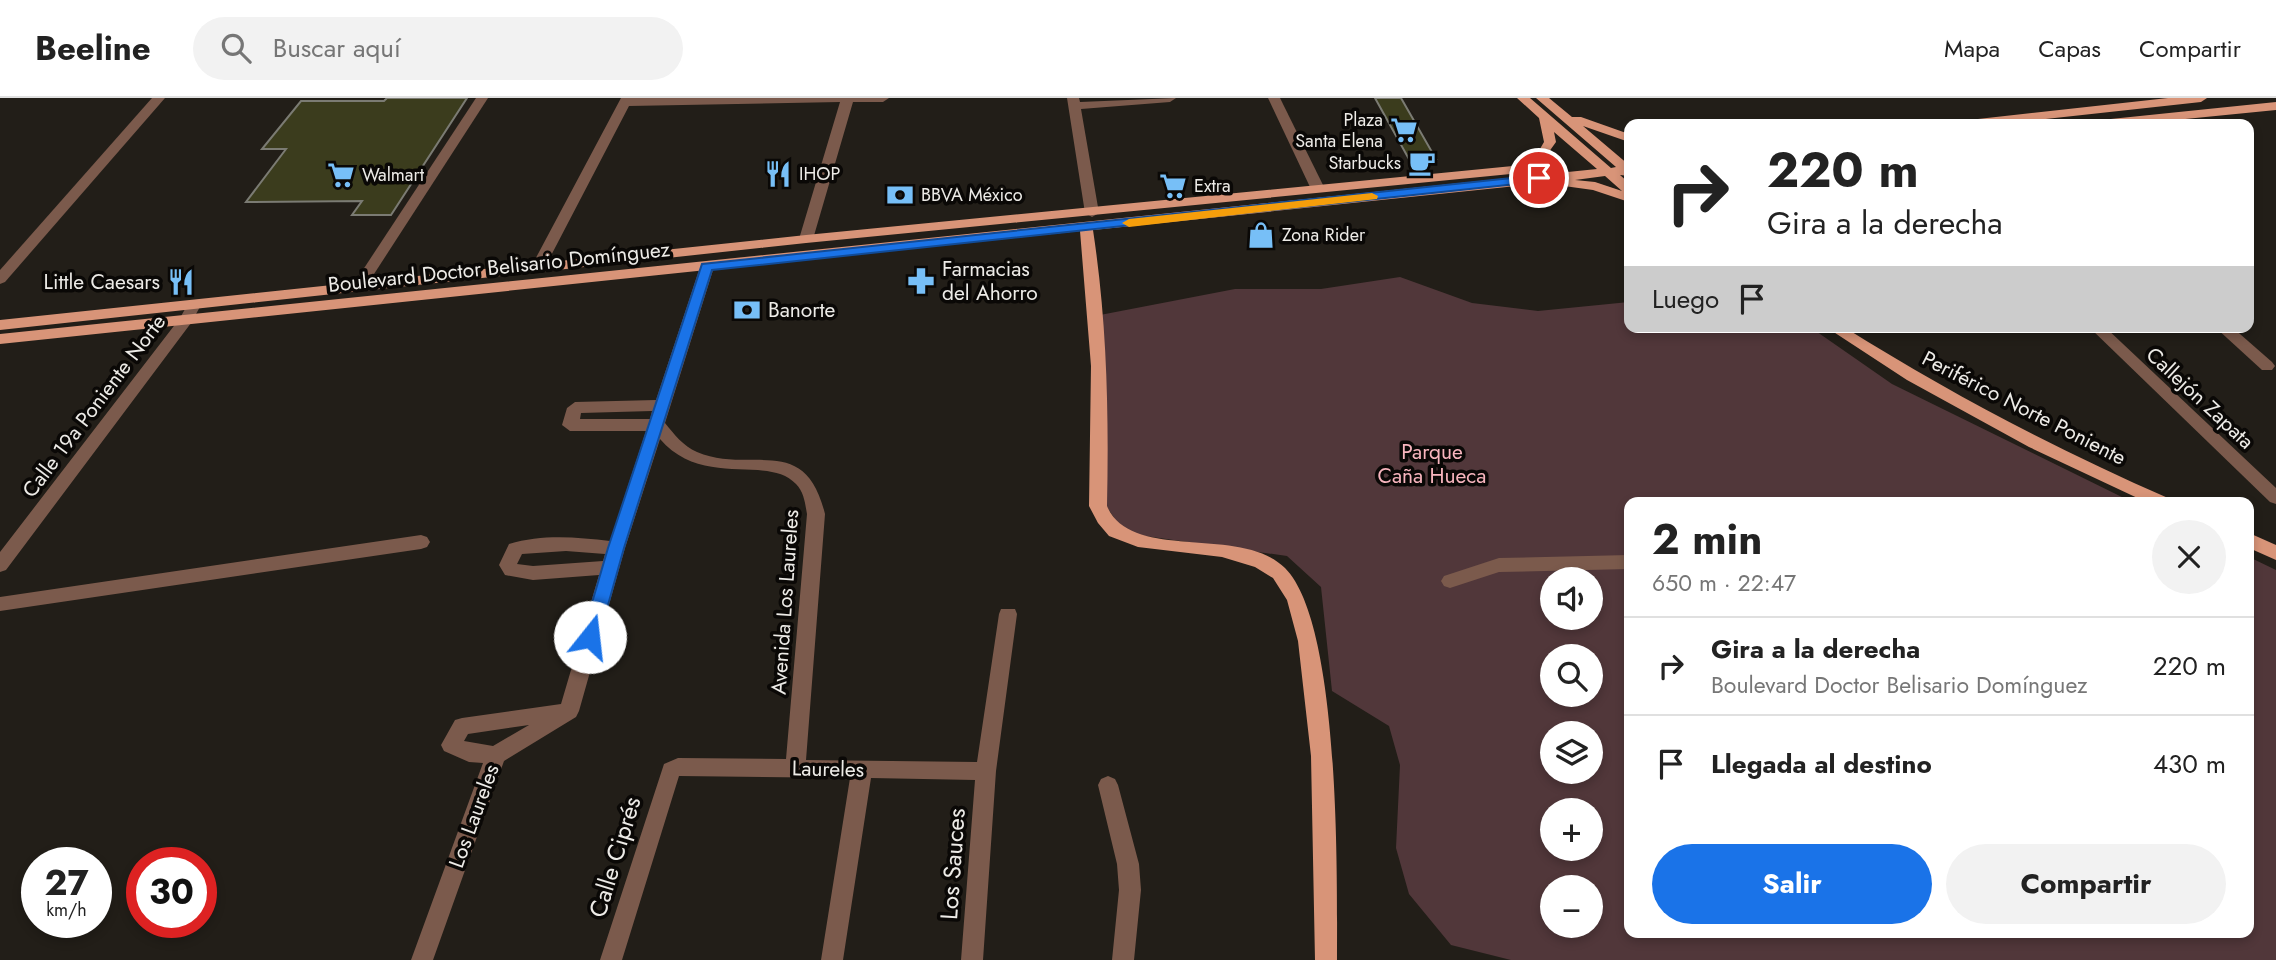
<!DOCTYPE html>
<html lang="es">
<meta charset="utf-8">
<style>
body{margin:0;font-family:Jost,sans-serif;background:#f2f2f2;color:#222;height:100vh;display:flex;flex-direction:column;font-size:26px;white-space:nowrap}
*{box-sizing:border-box;margin:0}
p{font-size:23px;color:#767676}
.icon{flex:none;width:38px;height:38px;fill:none;stroke:currentColor;stroke-width:2;stroke-linecap:round;stroke-linejoin:round}
.map{position:relative;flex:1;overflow:hidden}
.details{position:absolute;left:1624px;top:399px;width:630px;height:441px;display:flex;flex-direction:column;background:#fff;border-radius:14px;box-shadow:0 4px 10px #0003}
.details>*{flex:none}
.top-card{position:absolute;left:1624px;top:21px;width:630px;height:214px;border-radius:14px;box-shadow:0 4px 10px #0003;background:#fff;color:#222;overflow:hidden}
.controls{position:absolute;left:1540px;top:469px;display:grid;gap:14px}
.controls a{display:grid;place-items:center;width:63px;height:63px;border-radius:50%;background:#fff;box-shadow:0 4px 10px #0003;font-size:35px}
.speed{position:absolute;left:21px;top:749px;display:flex;gap:14px;font-size:35px;font-weight:700;text-align:center}
.speed>*{display:grid;place-content:center;width:91px;height:91px;border-radius:50%;background:#fff;box-shadow:0 4px 10px #0003;line-height:1}
.speed small{font-size:18px;font-weight:400}
.speed .limit{border:10px solid #d22;background:#fff;color:#111}
.pin{position:absolute;display:grid;place-items:center;width:60px;height:60px;color:#fff;margin:-30px;border:4px solid #fff;border-radius:50%;box-shadow:0 2px 7px #0007}
.me{position:absolute;width:77px;margin:-38px;rotate:16deg;stroke-linejoin:round;filter:drop-shadow(0 0 5px #0008)}
.turn{display:flex;align-items:center;gap:24px;height:147px;padding:0 28px;font-size:32px}
.turn .icon{width:91px;height:91px;stroke-width:2.5}
.turn b{display:block;font-size:49px;line-height:60px}
.then{display:flex;align-items:center;height:66px;padding:0 28px;background:#0003;gap:14px;font-size:26px}
.round{display:grid;place-items:center;flex:none;width:74px;height:74px;border-radius:37px;background:#f2f2f2}
.summary{display:flex;align-items:center;justify-content:space-between;height:119px;padding:0 28px}
h1{font-size:42px;font-weight:700;line-height:52px}
.cta{display:flex;gap:14px;margin-top:auto;padding:14px 28px}
.cta a{flex:1;height:80px;border-radius:42px;background:#1a73e8;color:#fff;font-size:28px;font-weight:700;line-height:80px;text-align:center}
.cta a+a{background:#f2f2f2;color:#222}
ul{padding:0;list-style:none}
li{display:flex;align-items:center;gap:21px;height:98px;padding:0 28px;border-top:2px solid #e0e0e0}
li div{flex:1}
li b{display:block;font-size:26px}
li em{font-style:normal}
header{display:flex;align-items:center;gap:42px;box-sizing:border-box;height:98px;padding:0 35px;background:#fff;border-bottom:2px solid #e0e0e0}
header strong{font-size:33px}
nav{display:flex;gap:38px;margin-inline-start:auto;font-size:24px}
.search{width:490px;height:63px;background:#f2f2f2;display:flex;align-items:center;gap:18px;box-sizing:border-box;padding:0 24px;border-radius:38px;color:#767676;font-size:26px}
.map>svg:first-child{display:block}
</style>
<header>
<strong>Beeline</strong>
<div class="search"><svg class="icon" aria-label="search" viewBox="0 0 24 24"><circle cx="10" cy="10" r="6"/><path d="M15 15l6 6"/></svg>Buscar aquí</div>
<nav><a>Mapa</a><a>Capas</a><a>Compartir</a></nav>
</header>
<div class="map">
<svg width="2276" height="862" viewBox="0 0 2276 862">
<rect width="100%" height="100%" fill="#221e18"/>
<path fill="#51373a" fill-rule="evenodd" d="M1400,179L1472,205L1538,213L1629,204V229H1810L1892,286L2132,404H1629V835H2249V459L2276,472V862H1511L1451,847L1409,796L1396,750L1400,667L1389,628L1332,593L1321,489L1287,458L1124,435L1107,409L1100,217L1235,191H1321ZM1552,481H1591V520H1552ZM1552,558H1591V597H1552ZM1552,635H1591V674H1552ZM1552,712H1591V751H1552ZM1552,789H1591V828H1552Z"/>
<g fill="#3b3c1d" stroke="#7b7b73" stroke-width="2">
<path d="M387,0H467L391,117H352L362,103L246,104L286,51H262L301,3H384Z"/>
<path d="M1375,0H1401L1436,61L1410,63Z"/>
</g>
<g fill="none" stroke-linecap="round" stroke-linejoin="round">
<g fill="#7b5a4c" fill-rule="evenodd">
<path d="M152,0H165L5,184L0,186V172Z"/>
<path d="M476,0H488L363,193H353L351,190Z"/>
<path d="M621,0H889L883,4H853L813,141L806,145L799,141L840,4L629,8L544,171L537,175L532,174L530,171Z"/>
<path d="M1067,0H1079L1080,4L1176,0L1170,4L1081,11L1099,115L1092,119L1085,115Z"/>
<path d="M1268,0H1280L1324,89L1322,92H1312L1310,89Z"/>
<path d="M707,165L714,169L665,325C674,336 683,348 697,354C751,377 805,333 825,416L806,662L977,664L999,516L1001,511H1015L1017,516L996,673L983,862H961L975,682L871,680L843,862H821L850,680L679,678L622,862H600L664,666L678,660L786,661L807,416C805,405 804,394 796,386C768,356 703,391 660,341L625,450L579,613L576,619L504,663L433,862H411L483,665L469,664L444,653L441,647L455,622L462,620L561,606L599,477L533,482L505,477L499,467L509,446C542,436 576,439 610,443L646,333H570L562,327L567,310L575,304L656,302L700,169ZM652,313L650,321H580L581,315ZM566,453L605,456L603,463L533,468L517,466L522,456ZM529,627L493,648L464,643L468,636Z"/>
<path d="M194,202L201,207L191,225L6,472L0,474V454L180,220L189,204Z"/>
<path d="M2089,229H2105L2276,390V406L2270,404Z"/>
<path d="M2215,229H2232L2272,264L2275,268L2272,272H2262Z"/>
<path d="M421,437L427,439L430,444L427,449L421,451L0,513V499Z"/>
<path d="M1629,457V471L1499,474L1450,490L1444,488L1441,483L1444,478L1499,460Z"/>
<path d="M1108,678L1115,681L1118,687L1139,766L1141,792L1134,862H1112L1119,792L1117,766L1098,687L1101,681Z"/>
</g>
<g fill="#d89478" fill-rule="evenodd">
<path d="M1517,0H1530L1611,70L1616,69L1536,0H1549L1572,19H1581L1629,36V44L1583,28L1629,67V78L1620,77L1629,85V104L1593,92L1564,88V83L1093,132C1107,224 1109,315 1107,408C1131,465 1241,426 1285,470C1341,526 1337,780 1337,862H1315L1311,658L1298,543L1287,502L1273,480L1255,469L1222,459L1138,449L1109,438L1098,425L1089,408L1091,268L1080,133L0,246V236L1597,71L1554,34L1556,44L1541,65L1549,69L1542,73L806,145L0,232V222L806,137L1523,67L1537,56L1544,44L1539,20ZM1605,78L1622,93L1595,84L1575,82Z"/>
<path d="M2168,0H2207L2201,4L2001,26H1963L1969,22Z"/>
<path d="M2276,4V12L2135,26H2095L2101,22Z"/>
<path d="M1826,229H1844C1948,294 2055,351 2168,400L2171,404H2146L2029,349L1907,282Z"/>
<path d="M2249,435L2276,447V462L2249,450Z"/>
</g>
</g>
<path fill="#1a73e8" stroke="#114b97" stroke-width="2" d="M1539,77L1545,80L1544,83L712,172L624,450L599,539L590,546L582,539L608,450L702,166Z"/>
<path fill="#f59e0b" d="M1372,95L1378,98L1377,101L1129,129L1122,125L1129,121Z"/>
<defs>
<symbol id="supermarket-bare" viewBox="-9 -9 18 18"><path d="M-6-5.5h2.5l.6 2H6L4.5 2H-2.5L-4.4-4H-6ZM-1.5 3.2a1.3 1.3 0 1 0 .1 0ZM3 3.2a1.3 1.3 0 1 0 .1 0Z" fill="#77bff7" stroke="#0a0806" stroke-width="2.5" paint-order="stroke"/></symbol>
<symbol id="cafe-bare" viewBox="-9 -9 18 18"><path d="M-5.5-4.5H6V0H3Q3 3.5 0 3.5H-2.5Q-5.5 3.5-5.5 0ZM3-3.2v2h1.7v-2ZM-6 4.5H4V6H-6Z" fill="#77bff7" stroke="#0a0806" stroke-width="2.5" paint-order="stroke"/></symbol>
<symbol id="restaurant-bare" viewBox="-9 -9 18 18"><path d="M-5-6h1v4h1v-4h1v4h1v-4h1v5L-1.5 .5V6h-2V.5L-5-1ZM5-6V6H3V1.5H1.5Q1.5-4 5-6Z" fill="#77bff7" stroke="#0a0806" stroke-width="2.5" paint-order="stroke"/></symbol>
<symbol id="bank-bare" viewBox="-9 -9 18 18"><path d="M-6-4H6V4H-6ZM0-2.3a2.3 2.3 0 1 0 0 4.6a2.3 2.3 0 1 0 0-4.6Z" fill="#77bff7" stroke="#0a0806" stroke-width="2.5" paint-order="stroke"/></symbol>
<symbol id="shop-bare" viewBox="-9 -9 18 18"><path d="M-5-2.5h2.3a2.7 3.5 0 0 1 5.4 0H5L5.5 6h-11ZM-1.5-2.5h3a1.5 2.3 0 0 0-3 0Z" fill="#77bff7" stroke="#0a0806" stroke-width="2.5" paint-order="stroke"/></symbol>
<symbol id="pharmacy-bare" viewBox="-9 -9 18 18"><path d="M-2-6h4v4h4v4h-4v4h-4v-4h-4v-4h4Z" fill="#77bff7" stroke="#0a0806" stroke-width="2.5" paint-order="stroke"/></symbol>
</defs>
<g fill-rule="evenodd">
<use href="#supermarket-bare" x="1385" y="13" width="38" height="38"/>
<use href="#cafe-bare" x="1403" y="46" width="38" height="38"/>
<use href="#restaurant-bare" x="759" y="57" width="38" height="38"/>
<use href="#supermarket-bare" x="322" y="58" width="38" height="38"/>
<use href="#supermarket-bare" x="1154" y="69" width="38" height="38"/>
<use href="#bank-bare" x="881" y="78" width="38" height="38"/>
<use href="#shop-bare" x="1242" y="118" width="38" height="38"/>
<use href="#pharmacy-bare" x="902" y="164" width="38" height="38"/>
<use href="#restaurant-bare" x="162" y="165" width="38" height="38"/>
<use href="#bank-bare" x="728" y="193" width="38" height="38"/>
</g>
<g text-anchor="middle" stroke-width="7" stroke-linejoin="round" paint-order="stroke">
<g font-size="18" fill="#edebe7" stroke="#0a0806" text-anchor="start">
<text x="1383" y="28" text-anchor="end">Plaza<tspan x="1383" dy="21">Santa Elena</tspan></text>
<text x="1401" y="71" text-anchor="end">Starbucks</text>
<text x="799" y="82">IHOP</text>
<text x="362" y="83">Walmart</text>
<text x="1194" y="94">Extra</text>
<text x="921" y="103">BBVA México</text>
<text x="1282" y="143">Zona Rider</text>
</g>
<g font-size="21" fill="#edebe7" stroke="#0a0806">
<text transform="translate(499 169) rotate(-6)" y="7">Boulevard Doctor Belisario Domínguez</text>
<text transform="translate(2200 300) rotate(43)" y="7">Callejón Zapata</text>
<text transform="translate(94 308) rotate(-53)" y="7">Calle 19a Poniente Norte</text>
<text transform="translate(2024 310) rotate(27)" y="7">Periférico Norte Poniente</text>
<text transform="translate(785 504) rotate(-86)" y="7">Avenida Los Laureles</text>
<text transform="translate(828 671) rotate(1)" y="7">Laureles</text>
<text transform="translate(474 718) rotate(-70)" y="7">Los Laureles</text>
</g>
<g font-size="21" fill="#edebe7" stroke="#0a0806" text-anchor="start">
<text x="942" y="178">Farmacias<tspan x="942" dy="24">del Ahorro</tspan></text>
<text x="160" y="191" text-anchor="end">Little Caesars</text>
<text x="768" y="219">Banorte</text>
</g>
<g font-size="21" fill="#f8b5be" stroke="#0a0806">
<text x="1432" y="361">Parque<tspan x="1432" dy="24">Caña Hueca</tspan></text>
</g>
<g font-size="24" fill="#edebe7" stroke="#0a0806">
<text transform="translate(615 759) rotate(-73)" y="8">Calle Ciprés</text>
<text transform="translate(953 766) rotate(-86)" y="8">Los Sauces</text>
</g>
</g>
</svg>
<div class="controls">
<a><svg class="icon" aria-label="sound" viewBox="0 0 24 24"><path d="M4 9h4l5-4v14l-5-4H4zM17 9q2 3 0 6"/></svg></a>
<a><svg class="icon" aria-label="search" viewBox="0 0 24 24"><circle cx="10" cy="10" r="6"/><path d="M15 15l6 6"/></svg></a>
<a><svg class="icon" aria-label="layers" viewBox="0 0 24 24"><path d="M12 4l9 5-9 5-9-5zM3 14l9 5 9-5"/></svg></a>
<a>+</a>
<a>−</a>
</div>
<div class="speed"><div>27<small>km/h</small></div><div class="limit">30</div></div>
<div class="pin" style="left:1539px;top:80px;background:#d93025"><svg class="icon" aria-label="arrive" viewBox="0 0 24 24"><path d="M6 21V4h12l-3 4 3 4H6"/></svg></div>
<svg class="me" style="left:590px;top:539px" viewBox="-20 -20 40 40"><circle r="19" fill="#fff"/><path d="M0-13L10 11 0 6-10 11z" fill="#1a73e8"/></svg>
<div class="top-card">
<div class="turn"><svg class="icon" aria-label="right" viewBox="0 0 24 24"><path d="M7 20v-9h11M14 6l5 5-5 5"/></svg><div><b>220 m</b>Gira a la derecha</div></div>
<div class="then">Luego<svg class="icon" aria-label="arrive" viewBox="0 0 24 24"><path d="M6 21V4h12l-3 4 3 4H6"/></svg></div>
</div>
<section class="details">
<div class="summary"><div><h1>2 min</h1><p>650 m · 22:47</p></div><a class="round"><svg class="icon" aria-label="close" viewBox="0 0 24 24"><path d="M6 6l12 12M18 6L6 18"/></svg></a></div>
<ul>
<li><svg class="icon" aria-label="right" viewBox="0 0 24 24"><path d="M7 20v-9h11M14 6l5 5-5 5"/></svg><div><b>Gira a la derecha</b><p>Boulevard Doctor Belisario Domínguez</p></div><em>220 m</em></li>
<li><svg class="icon" aria-label="arrive" viewBox="0 0 24 24"><path d="M6 21V4h12l-3 4 3 4H6"/></svg><div><b>Llegada al destino</b></div><em>430 m</em></li>
</ul>
<div class="cta"><a>Salir</a><a>Compartir</a></div>
</section>
</div>
